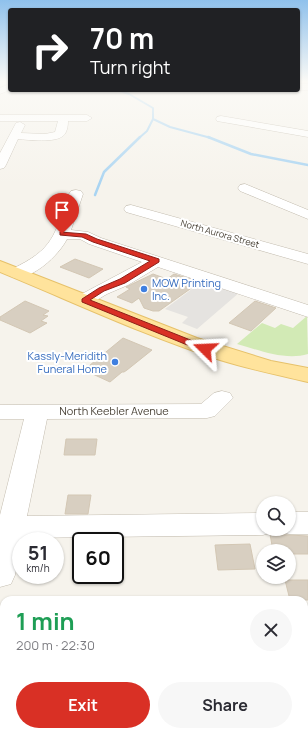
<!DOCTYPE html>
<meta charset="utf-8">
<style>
body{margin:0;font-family:Manrope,sans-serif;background:#f7f7f7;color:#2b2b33;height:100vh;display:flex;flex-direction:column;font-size:15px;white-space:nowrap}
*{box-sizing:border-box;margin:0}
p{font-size:13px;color:#7c7c81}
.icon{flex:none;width:22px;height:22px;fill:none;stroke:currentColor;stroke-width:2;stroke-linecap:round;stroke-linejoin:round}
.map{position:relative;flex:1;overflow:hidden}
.side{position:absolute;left:0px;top:596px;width:308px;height:140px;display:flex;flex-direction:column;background:#fff;border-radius:12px 12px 0 0;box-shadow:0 1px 3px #0004}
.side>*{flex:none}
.hud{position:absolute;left:8px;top:8px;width:292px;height:84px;border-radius:4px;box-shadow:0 1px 3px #0004;background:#202124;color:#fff;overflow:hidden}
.buttons{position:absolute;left:256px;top:496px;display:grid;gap:8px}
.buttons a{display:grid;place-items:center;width:40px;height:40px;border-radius:50%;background:#fff;box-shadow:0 1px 3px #0004;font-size:20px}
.speed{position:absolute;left:12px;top:532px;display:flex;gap:8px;font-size:20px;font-weight:700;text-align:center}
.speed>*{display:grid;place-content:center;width:52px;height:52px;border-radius:50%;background:#fff;box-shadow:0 1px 3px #0004;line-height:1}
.speed small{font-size:10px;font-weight:400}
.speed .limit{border:2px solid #111;border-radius:6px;background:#fff;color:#111}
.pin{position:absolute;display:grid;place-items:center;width:34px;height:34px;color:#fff;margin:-41px -17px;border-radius:50% 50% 50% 0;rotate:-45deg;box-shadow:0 0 4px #0007}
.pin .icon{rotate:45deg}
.me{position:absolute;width:44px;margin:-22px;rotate:291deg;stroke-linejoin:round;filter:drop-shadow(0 0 3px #0008)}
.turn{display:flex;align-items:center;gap:14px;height:84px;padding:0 16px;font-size:18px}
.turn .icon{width:52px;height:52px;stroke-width:2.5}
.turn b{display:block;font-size:28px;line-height:34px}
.round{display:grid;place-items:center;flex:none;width:42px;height:42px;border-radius:21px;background:#f7f7f7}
.head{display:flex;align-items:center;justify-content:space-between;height:68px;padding:0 16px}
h1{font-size:24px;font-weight:700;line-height:30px;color:#1e9e55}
.cta{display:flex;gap:8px;margin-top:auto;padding:8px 16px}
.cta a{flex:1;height:46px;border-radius:24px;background:#d93025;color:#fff;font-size:16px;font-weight:700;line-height:46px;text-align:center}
.cta a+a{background:#f7f7f7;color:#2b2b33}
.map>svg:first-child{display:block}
</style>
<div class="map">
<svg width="308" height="736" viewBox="0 0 308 736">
<rect width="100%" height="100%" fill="#f6f3ec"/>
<path fill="#d2eab5" d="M307,316L308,354C285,361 259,350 237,344L262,323L275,328L281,324L293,328Z"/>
<path fill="#e5e3e0" d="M204,280L240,292L197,329L182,323L188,317L165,309Z"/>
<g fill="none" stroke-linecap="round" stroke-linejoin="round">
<g stroke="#a9d4f2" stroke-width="2">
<path d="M117,90L129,94L153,108V119L170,127L211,138"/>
<path d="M139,138L147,131L153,119"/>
</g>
<g stroke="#a9d4f2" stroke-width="2.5">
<path d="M208,137L251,154L308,165"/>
<path d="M95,195L104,172L140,137"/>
</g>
</g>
<g fill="#d8cfc1" stroke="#d3c7b4">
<path d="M75,259L103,269L89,278L60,267Z"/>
<path d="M153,274L167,279L174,274L200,282L159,311H153L144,308L139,298L132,303L117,297L130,289L126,287Z"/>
<path d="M25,301L49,311L43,315L48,316L41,321L47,323L30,333L0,320V317Z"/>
<path d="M255,301L276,308L251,331L229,323Z"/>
<path d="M123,338L152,350L127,370L124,372H122L110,382L84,370Z"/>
<path d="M66,439H97L95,455H64Z"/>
<path d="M68,495H91L88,514H65Z"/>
<path d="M270,534L308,536V554H289V551H273Z"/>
<path d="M250,544L255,569L218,570L215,545Z"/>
<path d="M285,580H308V600H290Z"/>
</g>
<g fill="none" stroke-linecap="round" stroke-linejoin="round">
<defs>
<g id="minor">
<path d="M10,84V90L0,94V88Z"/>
<rect x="298" y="84" width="10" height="6"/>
<path d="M0,115H87L92,118L87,121H68C68,126 67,133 63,136C55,143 29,140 18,139L6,165L4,168L0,169V153L16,123L20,122L25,125L21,133L45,134L55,132L58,121H0Z"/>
<path d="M221,116L308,131V137L217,121L216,119L217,117Z"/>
<path d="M245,184L308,210V219L240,191L238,188L240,185Z"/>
<path d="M76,190L81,191L83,194L71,230L88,232L101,238L308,305V317L158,267L128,285L107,294L90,304L84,305L78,304L75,300L78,296L142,262L89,244L80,239H67C59,255 32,281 12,277L10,273L12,269C54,249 54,236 69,194L71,191Z"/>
<path d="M131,205L308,254V264L126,212L124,209L126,206Z"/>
<path d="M222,391L230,393L233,398L215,416L207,418L47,419L27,516L263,513V529H274L273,532L263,535L23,538L15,575L11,584L0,587V515L24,419H0V405L201,404L214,393Z"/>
<path d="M289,512H308V534H289L279,531L278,529H289Z"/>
<rect x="304" y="686" width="4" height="36"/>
<rect x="0" y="689" width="4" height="36"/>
</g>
<path id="major" d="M0,261L197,338L271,361L308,368V382C278,375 249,369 220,360C145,336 73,302 0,272Z"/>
</defs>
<use href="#minor" stroke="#c2bbae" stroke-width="1"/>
<use href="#major" stroke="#e6c16a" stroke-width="2"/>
<use href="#minor" fill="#fff" fill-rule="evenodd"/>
<use href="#major" fill="#ffe39c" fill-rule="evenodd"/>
</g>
<linearGradient id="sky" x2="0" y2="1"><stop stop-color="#8fc1ec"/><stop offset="0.44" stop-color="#fbfaf6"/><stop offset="1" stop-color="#fbfaf6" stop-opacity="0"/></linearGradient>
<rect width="308" height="185" fill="url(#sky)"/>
<path fill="#d93025" stroke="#8d1f18" d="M60,232L86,234L97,239L159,259V262L125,283L104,291L90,300L208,347L209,349L208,351H202L82,302V299L99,288L120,279L150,261L93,242L82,237L60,235Z"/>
<g fill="#3f7fe0" stroke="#fff" stroke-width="1.5">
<circle cx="144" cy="289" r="4"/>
<circle cx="115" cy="362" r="4"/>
</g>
<g text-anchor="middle" stroke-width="4" stroke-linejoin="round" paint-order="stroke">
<g font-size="9" fill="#4b4439" stroke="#fff">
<text transform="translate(220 234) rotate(16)" y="3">North Aurora Street</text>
</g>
<g font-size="11" fill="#366cbe" stroke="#fff" text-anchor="start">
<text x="152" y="287">MOW Printing<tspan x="152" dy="13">Inc.</tspan></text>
<text x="107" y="360" text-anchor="end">Kassly-Meridith<tspan x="107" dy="13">Funeral Home</tspan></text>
</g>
<g font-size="11" fill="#4b4439" stroke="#fff">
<text x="114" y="415">North Keebler Avenue</text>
</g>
</g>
</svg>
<div class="buttons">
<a><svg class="icon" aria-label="search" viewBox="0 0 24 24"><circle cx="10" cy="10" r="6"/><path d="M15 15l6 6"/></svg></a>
<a><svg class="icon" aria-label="layers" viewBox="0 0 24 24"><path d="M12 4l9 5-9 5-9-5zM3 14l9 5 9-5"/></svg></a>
</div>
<div class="speed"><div>51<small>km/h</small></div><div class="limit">60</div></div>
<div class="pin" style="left:62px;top:234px;background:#d93025"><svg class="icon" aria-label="arrive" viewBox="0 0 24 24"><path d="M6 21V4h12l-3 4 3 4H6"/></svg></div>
<svg class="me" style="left:205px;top:349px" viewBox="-20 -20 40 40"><path d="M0-17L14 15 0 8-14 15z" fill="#d93025" stroke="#fff" stroke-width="4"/></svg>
<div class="hud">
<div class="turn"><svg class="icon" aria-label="right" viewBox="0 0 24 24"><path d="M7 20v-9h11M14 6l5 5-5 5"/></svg><div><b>70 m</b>Turn right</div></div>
</div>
<section class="side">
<div class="head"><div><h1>1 min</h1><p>200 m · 22:30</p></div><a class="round"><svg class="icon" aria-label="close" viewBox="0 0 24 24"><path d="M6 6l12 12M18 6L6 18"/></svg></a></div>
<div class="cta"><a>Exit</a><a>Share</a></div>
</section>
</div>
